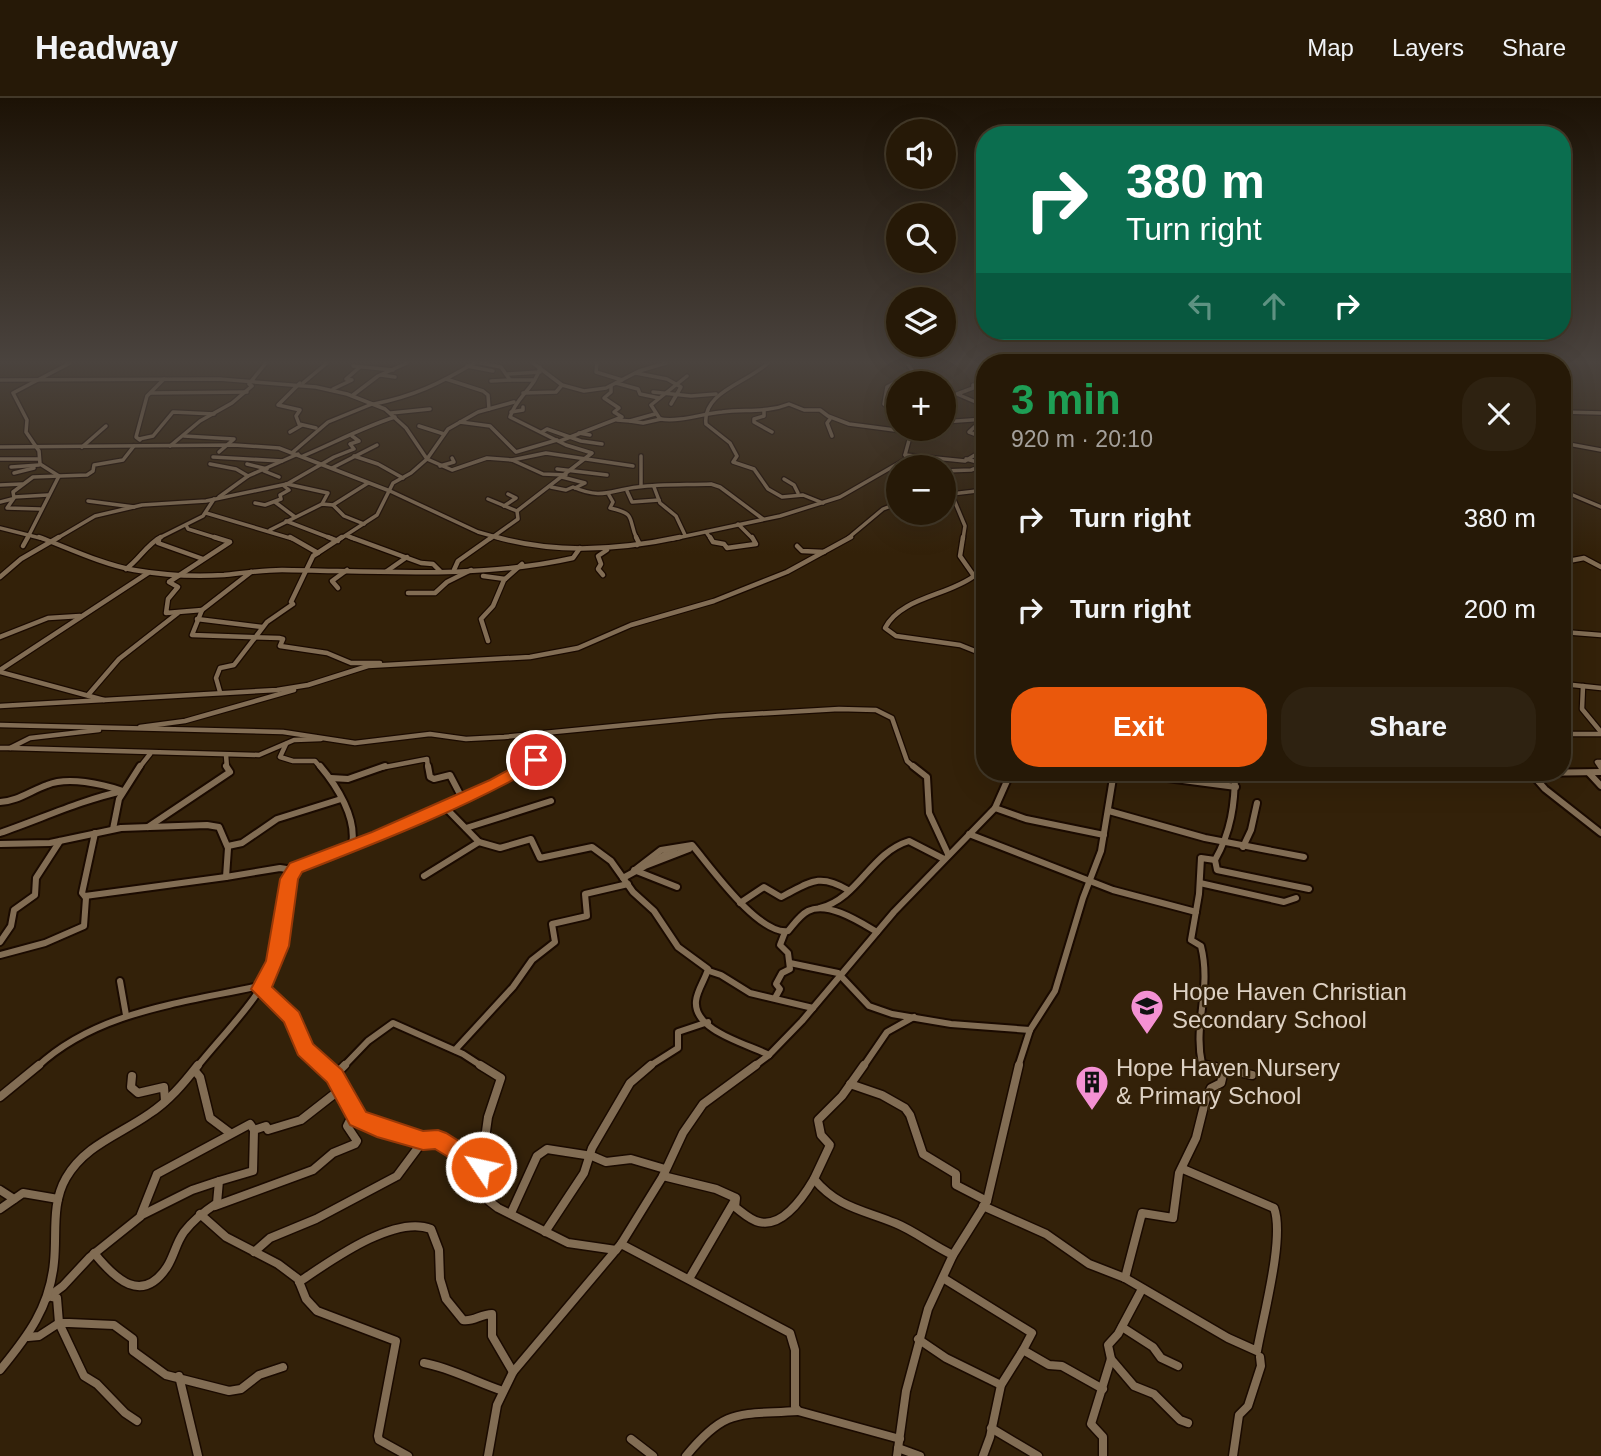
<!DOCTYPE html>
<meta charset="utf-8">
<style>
body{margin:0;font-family:Helvetica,sans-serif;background:#2e2211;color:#f1f3f6;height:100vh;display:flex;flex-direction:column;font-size:26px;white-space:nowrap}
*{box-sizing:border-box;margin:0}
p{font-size:23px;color:#a4a09b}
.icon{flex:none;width:38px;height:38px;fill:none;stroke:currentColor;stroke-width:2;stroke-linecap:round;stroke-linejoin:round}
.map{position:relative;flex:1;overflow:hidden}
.panel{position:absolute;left:976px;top:256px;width:595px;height:427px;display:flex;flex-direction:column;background:#261907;border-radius:28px;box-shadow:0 7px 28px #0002,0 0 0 2px #423828}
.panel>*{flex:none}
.top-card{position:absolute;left:976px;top:28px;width:595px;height:214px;border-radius:28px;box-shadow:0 7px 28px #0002,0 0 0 2px #423828;background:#0b6e4f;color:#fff;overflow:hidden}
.buttons{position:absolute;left:886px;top:21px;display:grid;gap:14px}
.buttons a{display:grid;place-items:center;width:70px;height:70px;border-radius:50%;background:#261907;box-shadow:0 7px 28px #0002,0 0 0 2px #423828;font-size:35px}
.pin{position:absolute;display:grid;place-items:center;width:60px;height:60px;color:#fff;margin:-30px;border:4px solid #fff;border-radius:50%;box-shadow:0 2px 7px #0007}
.me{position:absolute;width:77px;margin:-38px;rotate:304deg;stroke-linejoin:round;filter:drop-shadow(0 0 5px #0008)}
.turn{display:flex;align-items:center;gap:24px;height:147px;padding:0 35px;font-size:32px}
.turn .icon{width:91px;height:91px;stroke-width:2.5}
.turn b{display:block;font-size:49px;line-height:60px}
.lanes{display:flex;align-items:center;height:66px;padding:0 35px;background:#0003;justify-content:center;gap:35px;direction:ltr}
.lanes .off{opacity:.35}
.round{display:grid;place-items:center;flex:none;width:74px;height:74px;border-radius:28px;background:#2e2211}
.headline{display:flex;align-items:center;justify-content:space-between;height:119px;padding:0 35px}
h1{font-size:42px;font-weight:800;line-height:52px;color:#1e9e55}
.action{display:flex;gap:14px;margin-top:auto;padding:14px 35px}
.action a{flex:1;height:80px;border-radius:28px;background:#ea580c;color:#fff;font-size:28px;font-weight:800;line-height:80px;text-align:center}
.action a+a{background:#2e2211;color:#f1f3f6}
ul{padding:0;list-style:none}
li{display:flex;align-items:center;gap:21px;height:91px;padding:0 35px}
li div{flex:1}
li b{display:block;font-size:26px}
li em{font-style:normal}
header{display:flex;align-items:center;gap:42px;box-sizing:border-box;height:98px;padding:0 35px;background:#261907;border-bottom:2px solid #423828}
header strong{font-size:33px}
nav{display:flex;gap:38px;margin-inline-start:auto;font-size:24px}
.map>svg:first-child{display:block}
</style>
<header>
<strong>Headway</strong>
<nav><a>Map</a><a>Layers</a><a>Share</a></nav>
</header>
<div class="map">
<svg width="1601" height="1358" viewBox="0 0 1601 1358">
<rect width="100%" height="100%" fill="#332109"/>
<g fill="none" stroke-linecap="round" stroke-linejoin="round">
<defs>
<g id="minor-far3">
<path d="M481,265L501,269L510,282H533"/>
<path d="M533,265L562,287L584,293L606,290L639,273L666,265"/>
<path d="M597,265L596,274L622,282"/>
<path d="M768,265C747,285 702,294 706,326L730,345L737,358L733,364L754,371L768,391L782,399L803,397L823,405"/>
<path d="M353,268L393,272"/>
<path d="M467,268L493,273"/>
<path d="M636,275L667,281L681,289L671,306"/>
<path d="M508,276L540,274"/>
<path d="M381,277L395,279"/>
<path d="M687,278L651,307L660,321C681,324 701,316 722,314C745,311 767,315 789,306L804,312H820L828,318L849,326L910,334"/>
<path d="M446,281L483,293L488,297L489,311"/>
<path d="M0,282L219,281L316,289L347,296L385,311L406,330L427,361L411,375L393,385L377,417L340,441"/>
<path d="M491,283L510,282"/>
<path d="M300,285L278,307L300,312L296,318L299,326L316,330"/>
<path d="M303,285L327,265"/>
<path d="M616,285L638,291L640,296L659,300"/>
<path d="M973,287V290L957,296L985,308"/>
<path d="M333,291L352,282L346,281L360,269"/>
<path d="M653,294L691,298L716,296"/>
<path d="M151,295L247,294"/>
<path d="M523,295L556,294L562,287"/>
<path d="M353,297L378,278L407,265"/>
<path d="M514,304L478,314L448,331L427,361L452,372L487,360L512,362L543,376L566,377"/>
<path d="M374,306C414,298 439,286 474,265"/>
<path d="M764,313V318L754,321V324L772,334"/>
<path d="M511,314L523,312V309"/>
<path d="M1563,314L1601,315"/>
<path d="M391,315L430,311"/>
<path d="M898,318L884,306L887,289L914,275L907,265"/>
<path d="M830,321L827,325L832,338"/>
<path d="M983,321L969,334L985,340"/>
<path d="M617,322L630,323L655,316"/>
<path d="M630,323L643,325L661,321"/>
<path d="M460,324L490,328L516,354L557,342"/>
<path d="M943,324L985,321"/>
<path d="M419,328L444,336"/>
<path d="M912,331L905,357L915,369"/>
<path d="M290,334L302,327"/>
<path d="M542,334L547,331L581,343L602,346"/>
<path d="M579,335L590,337"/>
<path d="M184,338L234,341L219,354"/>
<path d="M139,341L153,338L173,314L214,316"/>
<path d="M140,342L136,339L147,298L164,281"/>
<path d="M560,343L622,319L614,314L619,310L604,300L611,294V288"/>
<path d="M1563,345L1601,352"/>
<path d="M170,348L200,323L232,305L252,288L249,286L266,265"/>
<path d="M0,349L234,347L279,350L390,393L478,434L503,441"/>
<path d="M82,349L106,328"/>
<path d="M293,354L328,324L372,306"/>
<path d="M905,357L965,363L985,351"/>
<path d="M303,358C334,345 363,329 395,319"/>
<path d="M354,358L378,366L403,380"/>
<path d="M641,358V388"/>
<path d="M213,359L282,363"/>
<path d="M0,361H39"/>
<path d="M966,361L985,366"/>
<path d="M512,362L546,355L633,368"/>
<path d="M210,366L236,371L248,378"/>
<path d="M247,366L267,371"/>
<path d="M440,368L454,364L452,360"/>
<path d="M11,369L39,367"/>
<path d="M332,370L377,347"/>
<path d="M557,371L607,377"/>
<path d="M264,373L279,379"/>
<path d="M943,373L971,372L985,367"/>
<path d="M14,375L34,370"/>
<path d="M562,379L585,385L575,390"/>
<path d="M784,381L794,387L798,395"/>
<path d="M287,386L328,395L322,406"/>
<path d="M0,387L22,386"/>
<path d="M551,389L566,392L573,389C602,402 610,392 638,389C662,386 687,387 711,386L720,389L763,421"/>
<path d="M654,389L660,405L676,418L685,437"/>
<path d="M627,393L632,404L659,402"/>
<path d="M1563,393L1601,409"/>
<path d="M609,397L613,404L610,410C638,416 627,421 637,441"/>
<path d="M943,397L985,392"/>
<path d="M952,397L965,428L963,441"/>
<path d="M14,399L48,397"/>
<path d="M219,399L248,378L298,356"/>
<path d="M488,401L517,413"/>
<path d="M88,403L134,409"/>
<path d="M0,404L12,401"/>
<path d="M275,404L295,419"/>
<path d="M255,405L265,407L281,401L280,397L289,392L284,388L286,386"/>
<path d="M333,407L344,418L364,426"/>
<path d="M504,408L516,400L508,396"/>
<path d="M40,411L7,410L14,400L13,394L33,379L87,377L93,373L94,367L123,362L134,348"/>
<path d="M206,415L293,441"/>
<path d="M286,423L333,441"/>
<path d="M738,426L753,441"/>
<path d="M186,427L188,431L220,441"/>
<path d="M0,430L44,441"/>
<path d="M270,432L322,406L333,407L368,385"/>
<path d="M706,434L711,441"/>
<path d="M347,438L355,441"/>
<path d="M27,441L59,378L40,366L39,353L26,334L27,322L13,295L70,265"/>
<path d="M56,441L95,418L142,407L206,403L287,386L334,359L354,351L350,346L359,343L352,338"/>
<path d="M157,441L203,418L214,401"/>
<path d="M490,441L518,421L517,413L592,355L566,347L510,319C516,299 536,289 540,269"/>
<path d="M672,441L780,418L840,399L906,361"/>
<path d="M847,441L883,411L898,405"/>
</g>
<g id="minor-far2">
<path d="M39,439C68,450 104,467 134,472C163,477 195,479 224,477C243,475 263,472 282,472C377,473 480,481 573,460L580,450"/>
<path d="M290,439L318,455"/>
<path d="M328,439L338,443"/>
<path d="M350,439L421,465L433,466L440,473"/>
<path d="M496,439C555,456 620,452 680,439"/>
<path d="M636,439L639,445L637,447"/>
<path d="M710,439L713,444L724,446L727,450L756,446L752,439"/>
<path d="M963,439L960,458L974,478C948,498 901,499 885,530L896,538L960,547L985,557"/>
<path d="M159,442L158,445L203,461"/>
<path d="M23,448L28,439"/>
<path d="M797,448L802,453L824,454"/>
<path d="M1563,464L1584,460L1601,469"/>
<path d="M126,471C140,461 146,447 161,439"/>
<path d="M454,472L458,463L492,439"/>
<path d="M387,473L407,459"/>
<path d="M251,474L202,512L192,537L279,540L283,541L280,548L327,555L351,565H380"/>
<path d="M603,477L598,471L601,466L598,458L607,452"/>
<path d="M483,478L505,481"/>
<path d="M0,479L21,461L59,439"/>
<path d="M338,490L332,483L347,472"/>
<path d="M408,495H435L447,484L471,472"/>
<path d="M202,512L166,515L168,501L178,489L169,484L230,444L214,439"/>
<path d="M197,521L262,529"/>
<path d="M1563,534L1601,537"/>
<path d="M0,539L48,520L80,518"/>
<path d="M488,543L481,521L493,508L504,482L522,466"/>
<path d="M0,572L148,475"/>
<path d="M0,574L104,602"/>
<path d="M1563,586L1601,590"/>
<path d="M1583,588L1582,611L1601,634"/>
<path d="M220,594L216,580L220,570L234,567L267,524L293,506L291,504L313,458L342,439"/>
<path d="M88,597L119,561L178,515"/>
<path d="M0,608L277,592L308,587L368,568L530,559L578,550L631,527L714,503L787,474L851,439"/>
<path d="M0,627L283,634L355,645L430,636L466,641L504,639L718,618L839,611L876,612L892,620L907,663L915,670"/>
<path d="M140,629L185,623L294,592"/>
<path d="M1563,636H1601"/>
<path d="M286,646L280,659L293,663H315L321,670"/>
<path d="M0,650H10L30,640L99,632"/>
<path d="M10,650L259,657L294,642L321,641"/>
<path d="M226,657L227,670"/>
<path d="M139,670L150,656"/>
<path d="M380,670L427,661L428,670"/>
<path d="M522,670L545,655L547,648L528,642L525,637"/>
<path d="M1601,670L1597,664H1601"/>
</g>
<g id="minor-far1">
<path d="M320,668C337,688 357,720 352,747"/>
<path d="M428,668L430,679L434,681L450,677L462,700"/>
<path d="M913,668L927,679L929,715L948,756"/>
<path d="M1122,674L1236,689"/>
<path d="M1530,674L1545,691L1601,735"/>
<path d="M1531,675L1601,674"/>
<path d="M1589,675L1601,688"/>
<path d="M331,680L348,681L385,668"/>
<path d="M0,704C18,703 30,693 47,687C68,678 102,686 123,693C81,702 41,721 0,735"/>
<path d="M995,710L1026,721L1104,737"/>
<path d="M1109,713L1205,740L1304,759"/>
<path d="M148,729L230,674L226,668"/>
<path d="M466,730L551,703"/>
<path d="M113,731L119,701L140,668"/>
<path d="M969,736L1113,792L1196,814"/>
<path d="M479,744L500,750L531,741L540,760L592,749L611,763L633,794L654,813L678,849L708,871C705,882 697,892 696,903C693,933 748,946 769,957"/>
<path d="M0,746L50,745L121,730L207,727L219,729L228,750L226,779L280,770L293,772"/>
<path d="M228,748L242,745L277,721L341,701"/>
<path d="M1243,749L1251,732L1257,705"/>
<path d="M1215,762L1217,772L1309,791"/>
<path d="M654,763L675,751"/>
<path d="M634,772L677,789"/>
<path d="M635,772L661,752L692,747C710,768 758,837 788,833C794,826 800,817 808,813C828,803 860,824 877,834"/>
<path d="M424,778L479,744L444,708"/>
<path d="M623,780L645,768L689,751"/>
<path d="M1200,785L1284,804L1296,800"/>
<path d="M85,798L226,779"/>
<path d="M740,805L764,789L781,799C809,785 818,774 848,792"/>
<path d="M820,810C859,800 870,755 909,743L944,761"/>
<path d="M0,844L11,828L14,812L35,797L36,780L60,743"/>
<path d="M0,857L45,845L84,828L86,800L82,795L95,735"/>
<path d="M790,865L838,875L869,908L892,916L951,926L1030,932"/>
<path d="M709,873L721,877L750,895L813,910"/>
<path d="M120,883L126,917"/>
<path d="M261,891L292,919L305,951L324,969"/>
<path d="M775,900L780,891L776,886L782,875L790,871L788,855L780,847L785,834"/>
<path d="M455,952L513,889L532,862L555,844L552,826L587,818L585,796L628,786"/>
<path d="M37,969C98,912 185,905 263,887"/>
<path d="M197,969C224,935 265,896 278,855C286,832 287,806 289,781L293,772L496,686L524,668"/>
<path d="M343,969L368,943L393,925L463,956L483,969"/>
<path d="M648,969L678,950V934L708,924"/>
<path d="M753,969L769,957L802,923L894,814L995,710L1011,674"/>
<path d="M863,969L887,934L914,919"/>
<path d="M1018,969L1030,932L1055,893L1083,800L1101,753L1114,674"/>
<path d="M1214,969L1202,966C1193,925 1212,892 1201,848L1191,842L1199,796L1201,760L1215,762C1231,734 1235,706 1235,674"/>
</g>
<g id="minor">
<path d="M322,967C339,983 347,1011 359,1021C374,1034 419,1044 438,1041L481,1069L489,1103L498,1110L568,1145L616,1152"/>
<path d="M480,967L501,980L488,1019L481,1069"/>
<path d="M864,967L842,998L818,1022L821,1037L830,1047L814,1081C838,1110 864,1112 895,1125C915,1133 933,1148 953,1157"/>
<path d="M1206,967L1252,977"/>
<path d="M195,973L200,979L210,1020L230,1035"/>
<path d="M132,978L131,989L138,995L164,989L165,1003"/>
<path d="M334,978L345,967"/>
<path d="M850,986L882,997L905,1010L910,1017L923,1056L956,1076V1087L987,1103"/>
<path d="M0,999L39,967"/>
<path d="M663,1078L716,1091L736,1100L735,1109C742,1114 750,1122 759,1124C783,1130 804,1098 814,1081"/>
<path d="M0,1092L14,1101"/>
<path d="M215,1108L313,1072L333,1055L355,1046L357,1043L347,1028L354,1014"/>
<path d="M983,1108L1046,1136L1089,1166L1125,1180L1228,1240L1257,1253C1263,1219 1285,1139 1274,1110L1183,1071"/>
<path d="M0,1111L23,1095L58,1101"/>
<path d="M511,1115L537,1058L547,1051L592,1058L606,1064L631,1061L665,1071"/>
<path d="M200,1116L226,1139L278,1166L298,1181L306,1201L317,1213L396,1243L378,1338L379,1342L408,1358"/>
<path d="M142,1117L192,1092L219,1083"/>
<path d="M545,1134L584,1075L592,1050L630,985L651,967"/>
<path d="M621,1146L790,1235L795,1252V1309L798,1313L900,1341"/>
<path d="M254,1154L270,1140L316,1121L397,1078L423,1043"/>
<path d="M94,1155C115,1181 142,1207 167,1169C174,1158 176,1145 184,1134C193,1122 205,1113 217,1105L219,1083L253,1073L254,1032"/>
<path d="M943,1180L1032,1235L1023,1252"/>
<path d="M1125,1180L1142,1115L1173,1120L1179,1075L1196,1040L1206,1000L1211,990L1221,985L1224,972"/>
<path d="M689,1181L735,1102"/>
<path d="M299,1184C329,1164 394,1116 431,1131L439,1152L440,1181L446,1201L463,1222C473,1224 481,1216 492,1216V1238L513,1274"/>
<path d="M52,1199L57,1200L59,1225L84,1278L97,1286L125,1315L137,1323"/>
<path d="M47,1200L63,1188L90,1159L140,1119L157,1076L250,1026L254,1032L266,1028L268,1032L301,1022L342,990"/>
<path d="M1122,1229L1153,1249L1161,1260L1178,1268"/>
<path d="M28,1239L39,1238L59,1225H69L114,1227L133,1241V1253L166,1277L229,1293L241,1291L259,1277L283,1269"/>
<path d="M918,1241L946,1260L1001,1287"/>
<path d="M1111,1261L1134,1288L1154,1296L1180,1322L1188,1325"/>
<path d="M424,1265C451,1270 476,1284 503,1293"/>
<path d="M0,1272C28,1238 50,1209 54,1164C57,1136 51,1106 66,1080C85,1047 119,1037 149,1016C169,1003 184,985 198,967"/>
<path d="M179,1278L198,1358"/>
<path d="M991,1330L1038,1358"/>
<path d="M631,1341L653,1358"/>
<path d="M898,1350L920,1358"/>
<path d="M488,1358L497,1307L513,1274L621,1146L663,1078L683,1035L703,1006L756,967"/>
<path d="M686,1358C726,1309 739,1317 798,1313"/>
<path d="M897,1358L906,1293L928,1211L953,1157L987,1103L1019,967"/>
<path d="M983,1358L990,1339L1001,1287L1023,1252L1049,1267L1062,1268L1103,1291"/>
<path d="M1103,1358V1339L1091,1326L1111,1261L1108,1247L1118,1236L1142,1191"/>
<path d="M1233,1358L1239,1317L1248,1308L1261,1268L1260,1259"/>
</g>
</defs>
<use href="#minor-far3" stroke="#1a0a00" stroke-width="6"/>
<use href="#minor-far2" stroke="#1a0a00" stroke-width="7"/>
<use href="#minor-far1" stroke="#1a0a00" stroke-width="10"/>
<use href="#minor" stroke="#1a0a00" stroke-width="11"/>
<use href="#minor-far3" stroke="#826d54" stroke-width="3.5"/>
<use href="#minor-far2" stroke="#826d54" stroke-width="4.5"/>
<use href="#minor-far1" stroke="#826d54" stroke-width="6"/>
<use href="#minor" stroke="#826d54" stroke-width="8"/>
</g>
<linearGradient id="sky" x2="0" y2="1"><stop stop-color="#1c1205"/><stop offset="0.58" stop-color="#4a433e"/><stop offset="1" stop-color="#4a433e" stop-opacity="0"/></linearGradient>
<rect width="1601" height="455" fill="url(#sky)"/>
<path fill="#ea580c" stroke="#983908" stroke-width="2" d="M536,657L544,662L542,666C466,710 384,742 302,774L298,781L289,848L272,889L299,914L313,946L342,972L366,1014L423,1033L438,1032L446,1035L489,1062L492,1069L489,1076L481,1079L435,1051L423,1052L377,1039L350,1027L327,984L298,957L284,924L251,891L266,863L280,781L290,765L372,734L490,682Z"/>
<defs>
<symbol id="school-pin" viewBox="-11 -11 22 30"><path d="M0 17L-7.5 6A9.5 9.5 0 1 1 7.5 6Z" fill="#f491d3" stroke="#332109"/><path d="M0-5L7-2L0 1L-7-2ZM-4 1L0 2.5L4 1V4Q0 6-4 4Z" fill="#111"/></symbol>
<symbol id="building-pin" viewBox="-11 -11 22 30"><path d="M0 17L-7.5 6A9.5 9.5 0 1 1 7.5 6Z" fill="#f491d3" stroke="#332109"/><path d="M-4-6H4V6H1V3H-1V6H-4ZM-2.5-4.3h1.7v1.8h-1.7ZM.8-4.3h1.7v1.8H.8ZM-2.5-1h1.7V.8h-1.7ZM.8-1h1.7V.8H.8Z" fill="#111"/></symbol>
</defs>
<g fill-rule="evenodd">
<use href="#school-pin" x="1128" y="889" width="38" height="52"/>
<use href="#building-pin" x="1073" y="965" width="38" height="52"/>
</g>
<g text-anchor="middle" stroke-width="5" stroke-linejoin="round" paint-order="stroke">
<g font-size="24" fill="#ded2c4" stroke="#332109" text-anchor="start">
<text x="1172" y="902">Hope Haven Christian<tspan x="1172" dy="28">Secondary School</tspan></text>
<text x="1116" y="978">Hope Haven Nursery<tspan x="1116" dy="28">&amp; Primary School</tspan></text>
</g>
</g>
</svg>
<div class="buttons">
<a><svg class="icon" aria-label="sound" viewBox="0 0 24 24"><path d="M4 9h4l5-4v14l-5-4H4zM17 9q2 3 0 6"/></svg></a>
<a><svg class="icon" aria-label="search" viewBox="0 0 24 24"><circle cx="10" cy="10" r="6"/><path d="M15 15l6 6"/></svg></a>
<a><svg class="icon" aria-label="layers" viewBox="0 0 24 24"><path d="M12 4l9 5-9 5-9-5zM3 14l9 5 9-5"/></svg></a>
<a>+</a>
<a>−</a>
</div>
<div class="pin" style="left:536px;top:662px;background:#d93025"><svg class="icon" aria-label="arrive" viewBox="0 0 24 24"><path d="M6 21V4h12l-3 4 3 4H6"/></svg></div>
<svg class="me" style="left:481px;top:1069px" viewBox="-20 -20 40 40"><circle r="17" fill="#ea580c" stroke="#fff" stroke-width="3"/><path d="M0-11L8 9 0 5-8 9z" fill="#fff"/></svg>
<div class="top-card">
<div class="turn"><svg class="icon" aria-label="right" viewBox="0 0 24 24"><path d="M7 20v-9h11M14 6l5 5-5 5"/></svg><div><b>380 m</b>Turn right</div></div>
<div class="lanes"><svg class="icon off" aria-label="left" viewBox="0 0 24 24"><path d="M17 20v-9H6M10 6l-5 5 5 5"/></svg><svg class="icon off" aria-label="ahead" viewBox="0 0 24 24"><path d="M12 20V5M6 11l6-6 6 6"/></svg><svg class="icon" aria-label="right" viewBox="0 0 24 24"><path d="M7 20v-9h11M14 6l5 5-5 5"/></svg></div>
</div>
<section class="panel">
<div class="headline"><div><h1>3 min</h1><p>920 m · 20:10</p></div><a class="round"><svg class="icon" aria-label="close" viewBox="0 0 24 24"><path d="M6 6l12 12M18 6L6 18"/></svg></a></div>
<ul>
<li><svg class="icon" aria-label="right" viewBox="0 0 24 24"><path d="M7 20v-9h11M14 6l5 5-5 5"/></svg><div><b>Turn right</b></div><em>380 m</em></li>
<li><svg class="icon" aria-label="right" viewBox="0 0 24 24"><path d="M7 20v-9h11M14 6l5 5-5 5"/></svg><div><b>Turn right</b></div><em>200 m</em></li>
</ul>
<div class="action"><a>Exit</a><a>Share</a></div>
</section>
</div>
